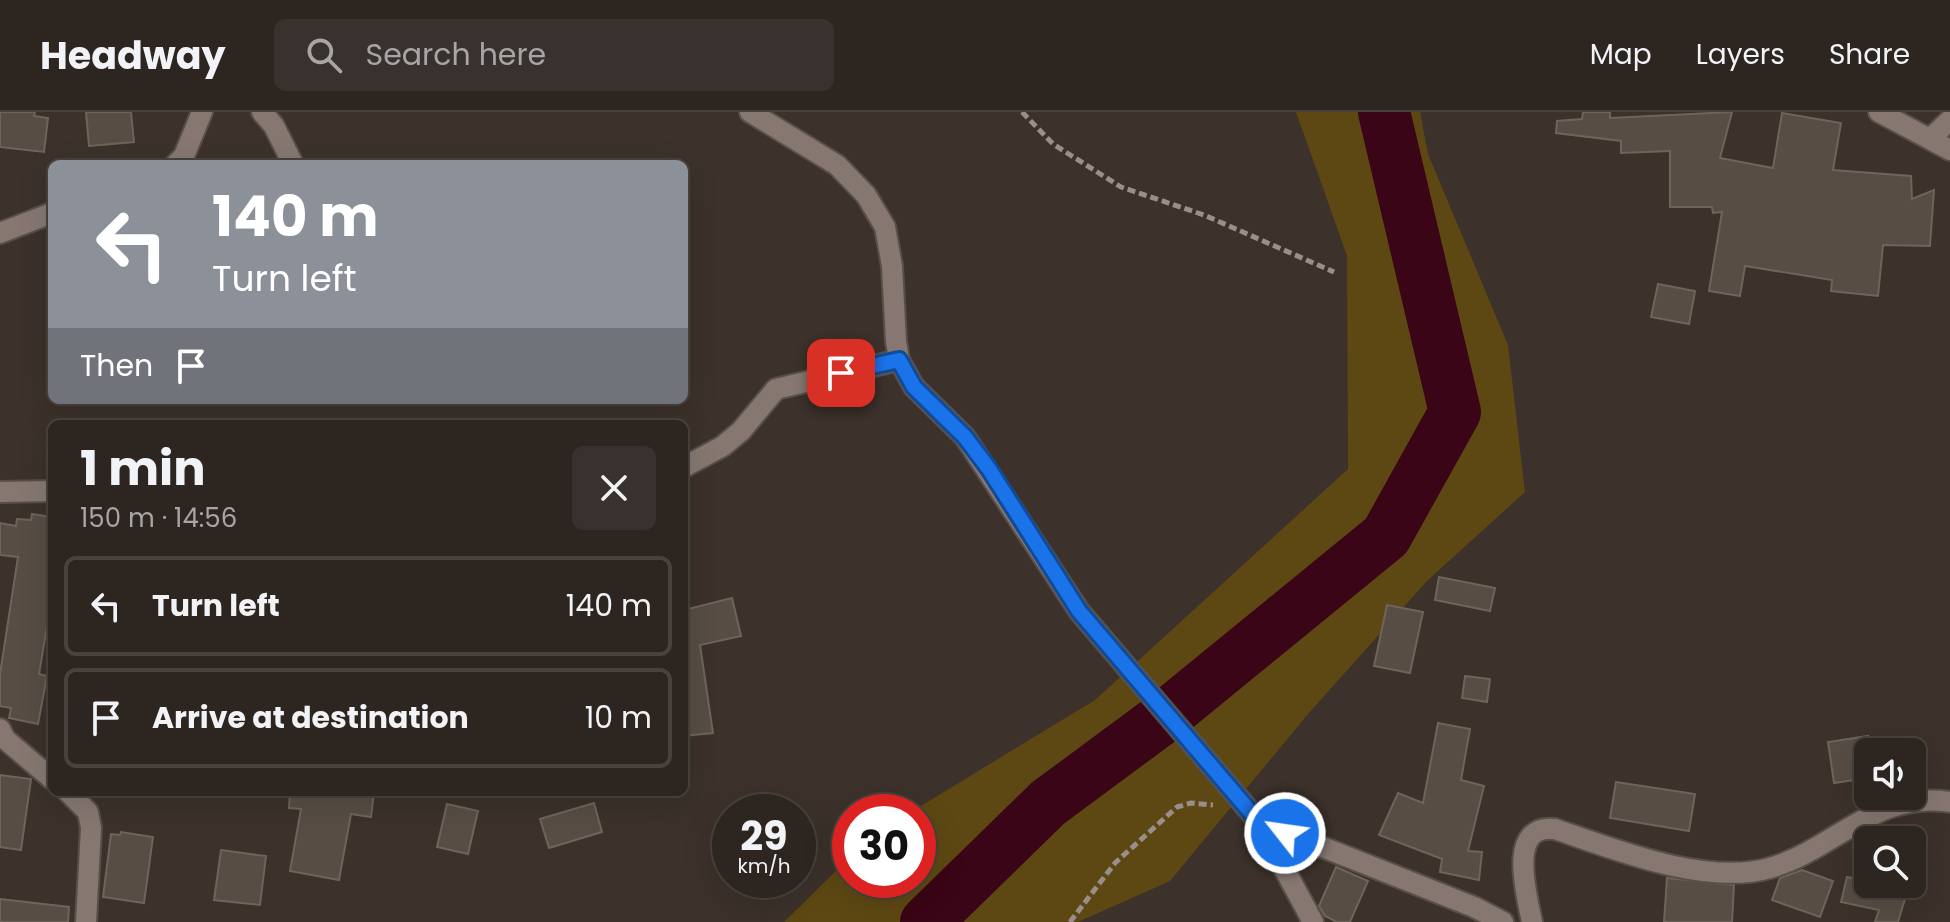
<!DOCTYPE html>
<meta charset="utf-8">
<style>
body{margin:0;font-family:Poppins,sans-serif;background:#39312d;color:#f1f3f6;height:100vh;display:flex;flex-direction:column;font-size:30px;white-space:nowrap}
*{box-sizing:border-box;margin:0}
p{font-size:26px;color:#a7a5a5}
.icon{flex:none;width:44px;height:44px;fill:none;stroke:currentColor;stroke-width:2;stroke-linecap:round;stroke-linejoin:round}
.map{position:relative;flex:1;overflow:hidden}
.panel{position:absolute;left:48px;top:308px;width:640px;height:376px;display:flex;flex-direction:column;background:#2d2520;border-radius:12px;box-shadow:0 8px 32px #0002,0 0 0 2px #48423e}
.panel>*{flex:none}
.guide{position:absolute;left:48px;top:48px;width:640px;height:244px;border-radius:12px;box-shadow:0 8px 32px #0002,0 0 0 2px #48423e;background:#8c9099;color:#fff;overflow:hidden}
.controls{position:absolute;left:1854px;top:626px;display:grid;gap:16px}
.controls a{display:grid;place-items:center;width:72px;height:72px;border-radius:12px;background:#2d2520;box-shadow:0 8px 32px #0002,0 0 0 2px #48423e;font-size:40px}
.speed{position:absolute;left:712px;top:682px;display:flex;gap:16px;font-size:40px;font-weight:700;text-align:center}
.speed>*{display:grid;place-content:center;width:104px;height:104px;border-radius:50%;background:#2d2520;box-shadow:0 8px 32px #0002,0 0 0 2px #48423e;line-height:1}
.speed small{font-size:20px;font-weight:400}
.speed .limit{border:12px solid #d22;background:#fff;color:#111}
.pin{position:absolute;display:grid;place-items:center;width:68px;height:68px;color:#fff;margin:-34px;border-radius:16px;box-shadow:0 4px 12px #0006}
.me{position:absolute;width:88px;margin:-44px;rotate:300deg;stroke-linejoin:round;filter:drop-shadow(0 0 6px #0008)}
.turn{display:flex;align-items:center;gap:28px;height:168px;padding:0 32px;font-size:36px}
.turn .icon{width:104px;height:104px;stroke-width:2.5}
.turn b{display:block;font-size:56px;line-height:68px}
.then{display:flex;align-items:center;height:76px;padding:0 32px;background:#0003;gap:16px;font-size:30px}
.round{display:grid;place-items:center;flex:none;width:84px;height:84px;border-radius:12px;background:#39312d}
.headline{display:flex;align-items:center;justify-content:space-between;height:136px;padding:0 32px}
h1{font-size:48px;font-weight:700;line-height:60px}
ul{padding:0;list-style:none}
li{display:flex;align-items:center;gap:24px;height:100px;margin:0 16px 12px;padding:0 16px;border:4px solid #48423e;border-radius:12px}
li div{flex:1}
li b{display:block;font-size:30px}
li em{font-style:normal}
header{display:flex;align-items:center;gap:48px;box-sizing:border-box;height:112px;padding:0 40px;background:#2d2520;border-bottom:2px solid #48423e}
header strong{font-size:38px}
nav{display:flex;gap:44px;margin-inline-start:auto;font-size:28px}
.search{width:560px;height:72px;background:#39312d;display:flex;align-items:center;gap:20px;box-sizing:border-box;padding:0 28px;border-radius:12px;color:#a7a5a5;font-size:30px}
.map>svg:first-child{display:block}
</style>
<header>
<strong>Headway</strong>
<div class="search"><svg class="icon" aria-label="search" viewBox="0 0 24 24"><circle cx="10" cy="10" r="6"/><path d="M15 15l6 6"/></svg>Search here</div>
<nav><a>Map</a><a>Layers</a><a>Share</a></nav>
</header>
<div class="map">
<svg width="1950" height="810" viewBox="0 0 1950 810">
<rect width="100%" height="100%" fill="#3c312b"/>
<path fill="#5d4813" d="M1296,0H1420L1428,42L1508,233L1525,380L1427,469L1308,602L1170,769L1078,810H784L850,745V768H918V700H911L1095,588L1348,357L1347,144Z"/>
<g fill="none" stroke-linecap="round" stroke-linejoin="round">
<path stroke="#3a0516" stroke-width="52" d="M926,810L1048,691L1167,603L1386,424L1455,300L1384,0"/>
</g>
<g fill="#574d44" stroke="#6e645a" stroke-width="2">
<path d="M0,0H35L34,4L48,6L44,40L0,35Z"/>
<path d="M86,0H131L134,30L89,34Z"/>
<path d="M1583,0H1610V6L1732,0L1720,46L1773,56L1782,1L1841,11L1833,58L1911,64L1912,87L1934,78L1930,134L1883,133L1878,184L1831,179L1832,168L1745,154L1740,184L1709,179L1722,100L1713,101L1712,95H1670V39L1621,41V29L1556,21L1557,9L1582,7Z"/>
<path d="M1658,172L1695,179L1689,212L1651,205Z"/>
<path d="M32,402L52,405V485L39,562L47,564L38,612L9,606L11,596L0,594V562L18,445L0,443V411L16,414L17,407L31,408Z"/>
<path d="M1439,465L1495,476L1490,499L1435,488Z"/>
<path d="M732,486L741,524L700,533L713,621L684,624V498Z"/>
<path d="M1387,493L1423,500L1410,561L1374,554Z"/>
<path d="M1465,564L1490,567L1487,590L1462,586Z"/>
<path d="M1438,611L1470,617L1461,668L1484,674L1468,739L1482,740L1479,768L1440,760L1442,747L1379,723L1398,681L1423,691Z"/>
<path d="M1868,624V666L1834,671L1828,630Z"/>
<path d="M0,663L31,667L21,738L0,735Z"/>
<path d="M1616,670L1695,682L1689,719L1610,706Z"/>
<path d="M290,680H374L371,705L351,702L339,768L290,759L301,697L289,696Z"/>
<path d="M594,691L602,720L549,736L540,707Z"/>
<path d="M447,692L478,699L468,742L437,735Z"/>
<path d="M121,720L153,725L144,791L103,785L111,722L120,723Z"/>
<path d="M221,738L266,744L260,793L214,788Z"/>
<path d="M1336,755L1368,769L1350,810H1337L1325,804L1319,794Z"/>
<path d="M1802,758L1833,769L1820,805L1772,788L1780,766Z"/>
<path d="M1847,765L1868,769V772H1892L1908,777L1898,810H1875L1879,798L1841,790Z"/>
<path d="M1667,766L1734,773L1732,810H1664Z"/>
<path d="M0,787L69,795L68,810H0Z"/>
</g>
<g fill="none" stroke-linecap="round" stroke-linejoin="round">
<defs>
<g id="minor">
<path d="M262,0L274,14L293,52"/>
<path d="M750,0L837,53L866,83L885,115L892,154L896,229L899,248L914,275L965,325L1079,499L1259,710L1474,795L1503,810"/>
<path d="M1879,0L1950,38"/>
<path d="M1930,27L1950,8"/>
<path d="M176,52L184,44L202,0"/>
<path d="M0,121L52,101"/>
<path d="M684,355L723,334L741,319L776,277L899,248"/>
<path d="M0,380L52,379"/>
<path d="M0,617L5,627L52,667"/>
<path d="M68,680L88,700L91,716L86,810"/>
<path d="M1259,710L1313,810"/>
<path d="M1532,810C1527,784 1506,711 1555,717C1616,738 1706,774 1770,756C1836,737 1875,678 1950,690"/>
</g>
</defs>
<use href="#minor" stroke="#594f4a" stroke-width="24"/>
<g stroke="#988f8b" stroke-width="5" stroke-dasharray="8 4" stroke-linecap="butt">
<path d="M1022,0L1053,32L1121,75L1204,103L1334,160"/>
<path d="M1070,810L1115,751L1177,695L1191,691L1213,693"/>
</g>
<use href="#minor" stroke="#867871" stroke-width="20"/>
</g>
<g fill="none" stroke-linecap="round" stroke-linejoin="round">
<defs>
<path id="route" d="M841,261L899,248L914,275L965,325L989,357L1079,499L1259,710L1285,721"/>
</defs>
<use href="#route" stroke="#114b97" stroke-width="20"/>
<use href="#route" stroke="#1a73e8" stroke-width="14"/>
</g>
</svg>
<div class="controls">
<a><svg class="icon" aria-label="sound" viewBox="0 0 24 24"><path d="M4 9h4l5-4v14l-5-4H4zM17 9q2 3 0 6"/></svg></a>
<a><svg class="icon" aria-label="search" viewBox="0 0 24 24"><circle cx="10" cy="10" r="6"/><path d="M15 15l6 6"/></svg></a>
</div>
<div class="speed"><div>29<small>km/h</small></div><div class="limit">30</div></div>
<div class="pin" style="left:841px;top:261px;background:#d93025"><svg class="icon" aria-label="arrive" viewBox="0 0 24 24"><path d="M6 21V4h12l-3 4 3 4H6"/></svg></div>
<svg class="me" style="left:1285px;top:721px" viewBox="-20 -20 40 40"><circle r="17" fill="#1a73e8" stroke="#fff" stroke-width="3"/><path d="M0-11L8 9 0 5-8 9z" fill="#fff"/></svg>
<div class="guide">
<div class="turn"><svg class="icon" aria-label="left" viewBox="0 0 24 24"><path d="M17 20v-9H6M10 6l-5 5 5 5"/></svg><div><b>140 m</b>Turn left</div></div>
<div class="then">Then<svg class="icon" aria-label="arrive" viewBox="0 0 24 24"><path d="M6 21V4h12l-3 4 3 4H6"/></svg></div>
</div>
<section class="panel">
<div class="headline"><div><h1>1 min</h1><p>150 m · 14:56</p></div><a class="round"><svg class="icon" aria-label="close" viewBox="0 0 24 24"><path d="M6 6l12 12M18 6L6 18"/></svg></a></div>
<ul>
<li><svg class="icon" aria-label="left" viewBox="0 0 24 24"><path d="M17 20v-9H6M10 6l-5 5 5 5"/></svg><div><b>Turn left</b></div><em>140 m</em></li>
<li><svg class="icon" aria-label="arrive" viewBox="0 0 24 24"><path d="M6 21V4h12l-3 4 3 4H6"/></svg><div><b>Arrive at destination</b></div><em>10 m</em></li>
</ul>
</section>
</div>
